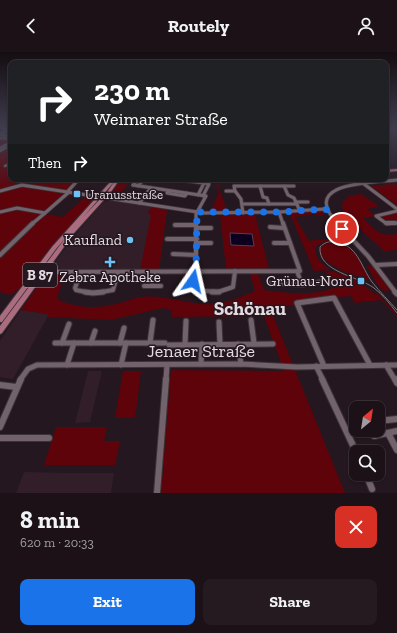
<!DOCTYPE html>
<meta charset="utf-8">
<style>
body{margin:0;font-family:"Zilla Slab",serif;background:#241a20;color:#f1f3f6;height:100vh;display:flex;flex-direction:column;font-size:15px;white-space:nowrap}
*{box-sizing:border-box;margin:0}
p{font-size:13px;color:#a09da1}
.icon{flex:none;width:22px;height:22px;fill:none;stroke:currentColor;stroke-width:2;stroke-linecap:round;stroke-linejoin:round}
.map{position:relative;height:441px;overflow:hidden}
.drawer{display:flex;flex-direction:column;background:#1b1117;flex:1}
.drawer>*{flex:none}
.banner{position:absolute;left:8px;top:8px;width:381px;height:122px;border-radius:8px;box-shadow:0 1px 3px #0004,0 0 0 1px #393136;background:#202124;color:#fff;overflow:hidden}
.needle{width:26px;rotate:30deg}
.tools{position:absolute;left:349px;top:349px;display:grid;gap:8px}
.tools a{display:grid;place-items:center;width:36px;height:36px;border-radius:8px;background:#1b1117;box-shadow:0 1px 3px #0004,0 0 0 1px #393136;font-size:20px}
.pin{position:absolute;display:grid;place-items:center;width:34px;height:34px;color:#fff;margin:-17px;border:2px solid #fff;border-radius:50%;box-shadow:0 1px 4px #0007}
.me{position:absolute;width:44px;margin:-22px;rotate:11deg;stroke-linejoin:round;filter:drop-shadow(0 0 3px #0008)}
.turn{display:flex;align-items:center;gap:14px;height:84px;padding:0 20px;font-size:18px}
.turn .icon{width:52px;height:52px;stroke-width:2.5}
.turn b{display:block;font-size:28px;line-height:34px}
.then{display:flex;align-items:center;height:38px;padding:0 20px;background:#0003;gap:8px;font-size:15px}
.round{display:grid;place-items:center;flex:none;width:42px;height:42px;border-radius:8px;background:#241a20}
.summary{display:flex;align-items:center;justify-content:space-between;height:68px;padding:0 20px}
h1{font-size:24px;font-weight:700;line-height:30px}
.cta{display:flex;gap:8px;margin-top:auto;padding:8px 20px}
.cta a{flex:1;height:46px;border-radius:8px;background:#1a73e8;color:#fff;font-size:16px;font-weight:700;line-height:46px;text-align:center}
.cta a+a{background:#241a20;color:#f1f3f6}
header{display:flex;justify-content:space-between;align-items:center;height:52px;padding:0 20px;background:#1b1117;font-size:18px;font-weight:700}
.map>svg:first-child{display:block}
</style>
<header><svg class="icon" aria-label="back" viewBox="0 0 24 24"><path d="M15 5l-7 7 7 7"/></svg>Routely<svg class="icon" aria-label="person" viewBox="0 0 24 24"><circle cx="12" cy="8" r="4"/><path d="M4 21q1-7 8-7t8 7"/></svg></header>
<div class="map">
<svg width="397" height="441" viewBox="0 0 397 441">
<rect width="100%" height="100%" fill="#24171f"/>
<g fill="#311e29">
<path d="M111,148L167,157L159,218L50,217L79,178L104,150Z"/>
<path d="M21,258L49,262L13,327L0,325V289Z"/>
<path d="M88,319H102L90,370L75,371Z"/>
<path d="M24,420L69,421H114L111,441H16Z"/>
</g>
<g fill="#5f030a">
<path d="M0,84H11V127H79L69,140L31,176L46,162L63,165L84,146L66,144L68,142L92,146L93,148L47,200L22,234L11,243L0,240V204L28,180L0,203Z"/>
<path d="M119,127H129L127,133L121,141L142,146L139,149L112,144L111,141L116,135Z"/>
<path d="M214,127H216L227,159H211L219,140Z"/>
<path d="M391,132L397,133V153L371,134Z"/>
<path d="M361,142L379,154L367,157L376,164L397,159V171L387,172L376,164L363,166C375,178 379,185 397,182V197L385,200L343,161L342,151L349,144Z"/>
<path d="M152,155L167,157L159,218H140L151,163L147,161Z"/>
<path d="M320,159L322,160L325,163L317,164L315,162L295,165L309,189L343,185L347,189H324L316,194C313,206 322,212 331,218L314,219L290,162Z"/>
<path d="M231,161H263L255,162L269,217H226L220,162Z"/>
<path d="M332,191C355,192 360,210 369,227L365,228C354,223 318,212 320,196L325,192Z"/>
<path d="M367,214H373L386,233L391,238L383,239L377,232Z"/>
<path d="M326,219C340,219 365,231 374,242H378L397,263V265L381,248L355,251L351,244L295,249L296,253L270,256L345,441H161L171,318L284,319L264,264L172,265V258L163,256L111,268L47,265L48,262L21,258L46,222H64L57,247C78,257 98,257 120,251C127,249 134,246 141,245C166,242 190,254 215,252C229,251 242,244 255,239L250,221L257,220L264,238C289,241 314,245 338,234L333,228H329Z"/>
<path d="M123,319H141L135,366H115Z"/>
<path d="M56,375H107L104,389H120L115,413H44Z"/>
</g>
<path fill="#0c001e" stroke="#4d4258" d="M230,181L252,182L254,194L231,193Z"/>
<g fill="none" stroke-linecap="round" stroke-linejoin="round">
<defs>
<g id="minor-far4">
<path d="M2,81L11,77"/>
<path d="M0,83L11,84"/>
<path d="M0,86L11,87"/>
<path d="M0,96L11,90"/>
<path d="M0,99L11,93"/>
<path d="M5,114L11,111"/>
</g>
<g id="minor-far3">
<path d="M170,127L204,131L198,143"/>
<path d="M364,132L397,157"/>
<path d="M133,133L206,144L196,162V172"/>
<path d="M133,133L139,127"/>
<path d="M138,134L144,127"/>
<path d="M260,134L263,145L267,146L269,152"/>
<path d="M284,134H294"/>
<path d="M0,139L22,133L204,161L279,160L325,157"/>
<path d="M68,139L79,127"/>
<path d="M168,139L167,141L185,144L187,141"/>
<path d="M226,139H235"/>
<path d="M203,144L209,132L204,131"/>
<path d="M296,150H308"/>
<path d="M139,151L151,136"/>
<path d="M242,152H297"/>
<path d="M397,159L376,164L387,172L397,171"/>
<path d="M0,160L17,156L45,161L69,140"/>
<path d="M279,160L283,172"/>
<path d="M243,161L241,147L235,139L234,134H284L288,143L294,146L300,159"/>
<path d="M32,172L45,161"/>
<path d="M338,172C298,130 371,131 397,128"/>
</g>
<g id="minor-far2">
<path d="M196,171V220"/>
<path d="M337,171L368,204L396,241"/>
<path d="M386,171H395"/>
<path d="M175,173H196"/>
<path d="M270,175L284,176"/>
<path d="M196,176H211"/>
<path d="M167,187H197"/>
<path d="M196,191H211"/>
<path d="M274,191H290"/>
<path d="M173,202L196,203"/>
<path d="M0,203L33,171"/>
<path d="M376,213L397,212"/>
<path d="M297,219L302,233"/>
<path d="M42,220L300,219L283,171"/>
<path d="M81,220L75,236L76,238L90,241"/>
<path d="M193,220V238L218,240L233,235L235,219"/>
<path d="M270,231L302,233L324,229"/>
<path d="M144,234H152L154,220"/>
<path d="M152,234H161"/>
<path d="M96,241L113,238L118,220"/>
</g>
<g id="minor-far1">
<path d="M85,240L93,241L103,240"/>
<path d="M212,240H219"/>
<path d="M395,240L397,242"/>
<path d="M251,268L254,291"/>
<path d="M219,270L220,292"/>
<path d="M55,291H165"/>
<path d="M62,291L69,272"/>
<path d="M91,291L95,279"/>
<path d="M120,291L124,276"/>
<path d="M150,291L153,268"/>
<path d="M185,292L186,269"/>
<path d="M238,292L241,312"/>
<path d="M169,293L273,292"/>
<path d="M201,312L202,292"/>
<path d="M67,313L74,291"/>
<path d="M121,313L126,291"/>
<path d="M386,313L395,328"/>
<path d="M316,314L323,328"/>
<path d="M324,314L297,251L334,246L370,313"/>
<path d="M20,328L28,317L37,313L241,312L297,315L397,313"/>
<path d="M166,328L167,313"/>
</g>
<g id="minor">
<path d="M322,327L356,400"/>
<path d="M395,327L397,331"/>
<path d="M0,333L16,335"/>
<path d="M378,369L397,367"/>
<path d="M0,375L21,327"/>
<path d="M348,381L367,378L374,384L397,379"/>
<path d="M388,381L397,398"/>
<path d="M0,386H49"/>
<path d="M366,422L372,437"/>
<path d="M157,441L166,327"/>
</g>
<g id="major">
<path d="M397,117V119L386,120V118Z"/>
<path d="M113,127H120L110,141L74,181L2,281L0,282V274L66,185L56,197L2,270H0V264L52,195ZM114,130L108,139L83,165Z"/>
</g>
</defs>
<use href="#minor-far4" stroke="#3c3338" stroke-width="3.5"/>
<use href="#minor-far3" stroke="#3c3338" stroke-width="4.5"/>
<use href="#minor-far2" stroke="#3c3338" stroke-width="6"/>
<use href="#minor-far1" stroke="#3c3338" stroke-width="7"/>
<use href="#minor" stroke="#3c3338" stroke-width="8"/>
<use href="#major" stroke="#3c3338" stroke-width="2"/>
<use href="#minor-far4" stroke="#71626b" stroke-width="2.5"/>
<use href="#minor-far3" stroke="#71626b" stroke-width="3"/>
<use href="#minor-far2" stroke="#71626b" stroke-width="4"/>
<use href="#minor-far1" stroke="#71626b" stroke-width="5"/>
<use href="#minor" stroke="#71626b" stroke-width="6"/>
<use href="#major" fill="#aa6c7e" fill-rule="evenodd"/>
<path stroke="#7f747a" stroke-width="1" d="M397,258C389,249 380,240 372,230C361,215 357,191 334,190C328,189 324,191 320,195C318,220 358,224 374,236C383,243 390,252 397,261"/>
</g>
<linearGradient id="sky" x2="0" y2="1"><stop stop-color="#140d11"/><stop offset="0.55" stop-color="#3f3c4d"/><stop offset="1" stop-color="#3f3c4d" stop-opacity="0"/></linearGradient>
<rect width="397" height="139" fill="url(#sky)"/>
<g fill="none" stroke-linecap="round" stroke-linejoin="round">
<path stroke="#1a73e8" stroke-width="7" stroke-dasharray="0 12.6" d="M193,229V220H196L197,160H279L326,157L342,177"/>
</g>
<g fill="#6ec2f3" stroke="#24171f" stroke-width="1.5">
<rect x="73" y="138" width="8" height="8" rx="2"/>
<circle cx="130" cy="188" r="4"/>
<path d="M108 204h4v4h4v4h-4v4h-4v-4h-4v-4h4z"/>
<rect x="357" y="225" width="8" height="8" rx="2"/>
</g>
<g text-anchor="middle" stroke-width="3" stroke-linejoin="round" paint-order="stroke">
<g font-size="13" fill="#e4dbe0" stroke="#24171f" text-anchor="start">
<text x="85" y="147">Uranusstraße</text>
</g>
<rect fill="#24171f" stroke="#aaa0a6" stroke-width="1" x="23" y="211" width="34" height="24" rx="3"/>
<g font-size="14" font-weight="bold" fill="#e4dbe0">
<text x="40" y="228">B 87</text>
</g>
<g font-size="15" fill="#e4dbe0" stroke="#24171f" text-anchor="end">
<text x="122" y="193">Kaufland</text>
<text x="110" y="230" text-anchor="middle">Zebra Apotheke</text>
<text x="353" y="234">Grünau-Nord</text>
</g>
<g font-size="18" fill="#e4dbe0" stroke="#24171f">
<text x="201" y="305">Jenaer Straße</text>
</g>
<g font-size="19" font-weight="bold" fill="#e4dbe0" stroke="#24171f">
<text x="250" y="263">Schönau</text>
</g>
</g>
</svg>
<div class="tools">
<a><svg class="needle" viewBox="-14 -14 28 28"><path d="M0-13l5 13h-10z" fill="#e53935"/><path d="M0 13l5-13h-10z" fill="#a09da1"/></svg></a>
<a><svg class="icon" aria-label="search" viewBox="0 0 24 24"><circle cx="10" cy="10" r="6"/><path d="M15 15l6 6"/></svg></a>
</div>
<div class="pin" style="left:342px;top:177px;background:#d93025"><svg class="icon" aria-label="arrive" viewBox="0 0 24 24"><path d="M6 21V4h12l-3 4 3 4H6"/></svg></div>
<svg class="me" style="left:193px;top:229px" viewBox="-20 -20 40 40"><path d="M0-17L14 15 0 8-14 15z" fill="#1a73e8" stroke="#fff" stroke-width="4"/></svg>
<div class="banner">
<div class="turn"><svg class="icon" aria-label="right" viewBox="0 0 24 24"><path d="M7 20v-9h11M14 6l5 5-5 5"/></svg><div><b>230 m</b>Weimarer Straße</div></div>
<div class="then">Then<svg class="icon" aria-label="right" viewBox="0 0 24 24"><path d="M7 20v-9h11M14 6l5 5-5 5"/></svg></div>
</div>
</div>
<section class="drawer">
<div class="summary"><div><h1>8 min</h1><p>620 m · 20:33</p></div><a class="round" style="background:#d93025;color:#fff"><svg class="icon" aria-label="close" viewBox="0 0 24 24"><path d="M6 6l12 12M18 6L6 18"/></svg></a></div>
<div class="cta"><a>Exit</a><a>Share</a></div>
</section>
